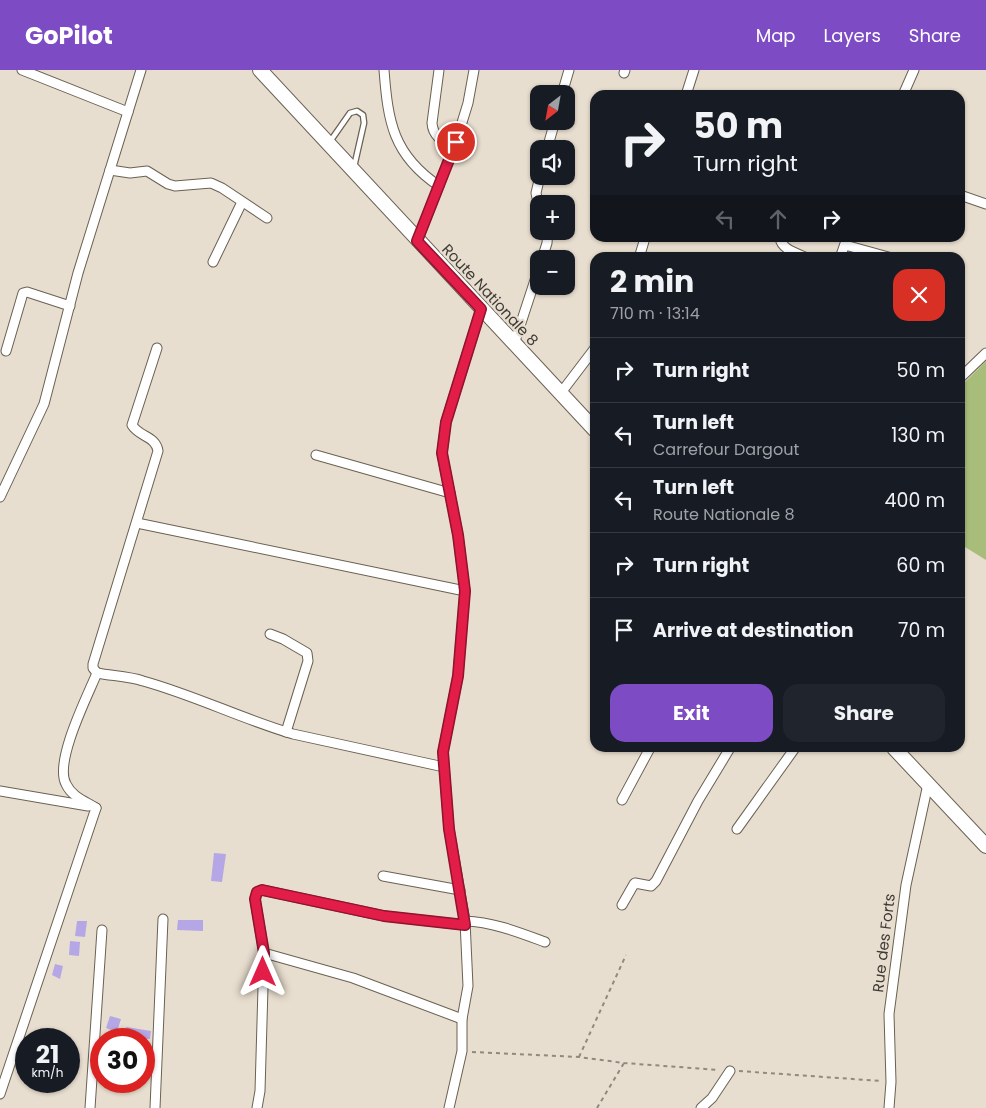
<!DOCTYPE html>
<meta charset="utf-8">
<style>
body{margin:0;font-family:Poppins,sans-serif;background:#20242c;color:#f1f3f6;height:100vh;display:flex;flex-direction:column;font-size:19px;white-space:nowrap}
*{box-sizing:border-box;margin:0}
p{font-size:16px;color:#9ea1a6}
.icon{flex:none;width:28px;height:28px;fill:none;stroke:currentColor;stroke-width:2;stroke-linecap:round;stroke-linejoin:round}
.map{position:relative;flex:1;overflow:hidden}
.side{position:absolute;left:590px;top:182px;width:375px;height:500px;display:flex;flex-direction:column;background:#171b24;border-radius:15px;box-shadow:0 1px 4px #0004}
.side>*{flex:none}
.banner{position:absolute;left:590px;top:20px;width:375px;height:152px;border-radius:15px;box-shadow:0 1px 4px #0004;background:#171b24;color:#f1f3f6;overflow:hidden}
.needle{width:32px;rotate:211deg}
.buttons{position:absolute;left:530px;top:15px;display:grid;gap:10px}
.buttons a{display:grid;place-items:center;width:45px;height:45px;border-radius:10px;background:#171b24;box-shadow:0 1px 4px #0004;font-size:25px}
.speed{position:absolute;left:15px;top:958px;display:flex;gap:10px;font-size:25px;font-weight:700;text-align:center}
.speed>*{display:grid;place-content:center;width:65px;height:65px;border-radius:50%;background:#171b24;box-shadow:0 1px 4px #0004;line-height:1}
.speed small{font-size:12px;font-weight:400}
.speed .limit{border:8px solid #d22;background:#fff;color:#111}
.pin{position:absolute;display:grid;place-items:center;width:42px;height:42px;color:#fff;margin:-21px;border:2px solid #fff;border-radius:50%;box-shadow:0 1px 5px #0007}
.me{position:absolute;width:55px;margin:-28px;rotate:0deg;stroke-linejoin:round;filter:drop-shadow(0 0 4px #0008)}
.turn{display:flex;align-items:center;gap:18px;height:105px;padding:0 20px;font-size:22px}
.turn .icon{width:65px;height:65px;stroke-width:2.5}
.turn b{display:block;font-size:35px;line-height:42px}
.lanes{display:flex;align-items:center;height:48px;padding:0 20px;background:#0003;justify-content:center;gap:25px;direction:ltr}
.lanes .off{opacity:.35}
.round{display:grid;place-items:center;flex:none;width:52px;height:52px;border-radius:15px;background:#20242c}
.overview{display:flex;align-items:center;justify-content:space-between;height:85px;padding:0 20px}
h1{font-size:30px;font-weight:700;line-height:38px}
.cta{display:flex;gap:10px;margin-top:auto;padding:10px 20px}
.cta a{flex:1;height:58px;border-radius:15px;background:#7d4bc3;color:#fff;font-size:20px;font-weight:700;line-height:58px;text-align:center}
.cta a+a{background:#20242c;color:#f1f3f6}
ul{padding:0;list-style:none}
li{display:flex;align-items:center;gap:15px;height:65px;padding:0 20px;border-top:1px solid #363941}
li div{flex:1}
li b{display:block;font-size:19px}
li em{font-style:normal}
header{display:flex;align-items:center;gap:30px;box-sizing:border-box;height:70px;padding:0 25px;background:#7d4bc3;color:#fff}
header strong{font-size:24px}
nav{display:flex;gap:28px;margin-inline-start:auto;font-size:18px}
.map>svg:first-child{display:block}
</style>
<header>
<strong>GoPilot</strong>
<nav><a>Map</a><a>Layers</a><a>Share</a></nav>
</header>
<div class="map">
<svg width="986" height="1038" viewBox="0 0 986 1038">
<rect width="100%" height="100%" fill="#e8decf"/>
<path fill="#a9bd7b" d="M986,291V490L960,474V317Z"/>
<g fill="#b5a7e6">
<path d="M214,783L226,784L222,812L211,811Z"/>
<path d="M178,850H203V861L177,860Z"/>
<path d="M77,851H87L85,867L75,866Z"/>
<path d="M70,871L80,872L79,886L69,885Z"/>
<path d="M55,894L63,896L60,909L52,905Z"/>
<path d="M110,946L121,949L117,962L106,958Z"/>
<path d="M126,957L151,961L150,969L124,968Z"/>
</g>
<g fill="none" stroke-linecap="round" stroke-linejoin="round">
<defs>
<path id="lane" d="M329,73L350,43L357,41L363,45L364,53L354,97"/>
<g id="street">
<path d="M22,0L128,42"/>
<path d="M384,0C388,52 393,85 439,116"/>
<path d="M439,0L432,53C433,67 443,71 454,77"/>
<path d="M624,3L625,0"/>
<path d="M562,24L569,0"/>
<path d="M686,25L694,0"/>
<path d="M903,25L914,0"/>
<path d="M547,79L555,51"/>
<path d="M110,100L130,103L147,101L168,114L175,116L211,113L222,118L267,148"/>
<path d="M960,125L986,134"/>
<path d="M539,138L536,123L540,106"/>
<path d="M780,168C782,180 797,183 807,188"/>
<path d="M417,171L456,72L468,33L474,0"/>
<path d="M845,175L892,188"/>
<path d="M639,188L645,168"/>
<path d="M840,188L847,168"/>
<path d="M542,189L547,173L548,161"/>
<path d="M213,192L242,132"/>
<path d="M514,274L539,198"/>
<path d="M6,281L23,223L27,222L70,236"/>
<path d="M960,308L986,283"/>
<path d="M560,324L595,278"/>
<path d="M316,385L450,423"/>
<path d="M0,427L44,334L78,203L141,0"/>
<path d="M137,453L465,521"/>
<path d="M270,564L283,569L307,583L308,591L286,662"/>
<path d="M97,603C112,606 128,606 143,611C194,625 242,649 293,664L444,697"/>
<path d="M97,603L93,598V594L158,381C156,366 139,367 132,355L157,278"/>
<path d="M0,721L88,736"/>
<path d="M622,730L650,678"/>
<path d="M96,738C85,731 72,727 66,714C54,692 87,627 97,603"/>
<path d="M737,759L795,678"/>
<path d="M383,806L460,820"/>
<path d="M622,835L634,814L635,813L651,816L656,811L698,731L730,678"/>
<path d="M465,851C493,852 518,862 545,872"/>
<path d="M264,883L353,908L462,949"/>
<path d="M0,1024L96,738"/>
<path d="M90,1038L102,860"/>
<path d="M155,1038L163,849"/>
<path d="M257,1038L260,1021L264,883L255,829L257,822L262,820L384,846L465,855"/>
<path d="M449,1038L462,981V949L468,916L465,851L449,759L443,682L458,606L465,521L458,465L442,383L446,352L481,239"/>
<path d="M701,1038L712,1028L730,1001"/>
<path d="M889,1038L891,1012L889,944L906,815L928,714"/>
</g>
<g id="primary">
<path d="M260,0L595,360"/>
<path d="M894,678L986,776"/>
</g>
</defs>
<use href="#lane" stroke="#696153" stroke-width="7"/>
<use href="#street" stroke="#696153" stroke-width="11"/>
<use href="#primary" stroke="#696153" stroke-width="16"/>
<g stroke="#90897f" stroke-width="2" stroke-dasharray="4 4" stroke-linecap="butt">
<path d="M472,982L579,987L624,993L719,1000"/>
<path d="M579,987L626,885"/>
<path d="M739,1001L881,1011"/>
<path d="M597,1038L624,993"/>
</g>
<use href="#lane" stroke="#fff" stroke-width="4.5"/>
<use href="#street" stroke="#fff" stroke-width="9"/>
<use href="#primary" stroke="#fff" stroke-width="14"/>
</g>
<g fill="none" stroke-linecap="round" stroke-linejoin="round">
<defs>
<path id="route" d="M263,902L264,883L255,829L257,822L262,820L384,846L465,855L449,759L443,682L458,606L465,521L458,465L442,383L446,352L481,239L417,171L456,72"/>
</defs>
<use href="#route" stroke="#92132f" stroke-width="12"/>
<use href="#route" stroke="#e11d48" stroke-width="9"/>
</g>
<g text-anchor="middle" stroke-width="4.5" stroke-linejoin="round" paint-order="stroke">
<g font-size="15" fill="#3f3b35" stroke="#e8decf">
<text transform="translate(490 225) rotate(47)" y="5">Route Nationale 8</text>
<text transform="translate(884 873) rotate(-83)" y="5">Rue des Forts</text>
</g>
</g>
</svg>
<div class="buttons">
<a><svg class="needle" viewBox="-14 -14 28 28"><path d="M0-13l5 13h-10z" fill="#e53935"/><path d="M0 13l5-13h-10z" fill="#9ea1a6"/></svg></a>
<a><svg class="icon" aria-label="sound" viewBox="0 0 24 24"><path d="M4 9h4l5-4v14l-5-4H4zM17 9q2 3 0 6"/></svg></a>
<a>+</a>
<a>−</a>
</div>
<div class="speed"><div>21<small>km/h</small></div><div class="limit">30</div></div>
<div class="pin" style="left:456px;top:72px;background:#d93025"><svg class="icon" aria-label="arrive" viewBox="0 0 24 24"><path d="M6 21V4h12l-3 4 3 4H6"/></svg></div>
<svg class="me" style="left:263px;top:902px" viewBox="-20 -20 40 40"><path d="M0-17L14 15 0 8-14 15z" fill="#e11d48" stroke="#fff" stroke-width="4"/></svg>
<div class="banner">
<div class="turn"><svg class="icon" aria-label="right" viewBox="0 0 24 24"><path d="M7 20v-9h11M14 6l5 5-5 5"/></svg><div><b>50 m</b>Turn right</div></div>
<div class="lanes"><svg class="icon off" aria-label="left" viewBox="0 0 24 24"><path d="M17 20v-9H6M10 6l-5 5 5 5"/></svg><svg class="icon off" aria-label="ahead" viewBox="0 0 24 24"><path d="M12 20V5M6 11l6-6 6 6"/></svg><svg class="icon" aria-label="right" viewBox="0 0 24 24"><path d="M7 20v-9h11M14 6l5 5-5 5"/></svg></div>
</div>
<section class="side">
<div class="overview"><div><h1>2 min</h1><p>710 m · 13:14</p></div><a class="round" style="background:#d93025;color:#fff"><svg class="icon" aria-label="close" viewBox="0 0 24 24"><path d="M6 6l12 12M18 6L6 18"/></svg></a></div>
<ul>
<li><svg class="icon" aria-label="right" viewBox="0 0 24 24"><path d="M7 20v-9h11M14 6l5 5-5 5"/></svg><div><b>Turn right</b></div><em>50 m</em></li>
<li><svg class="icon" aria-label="left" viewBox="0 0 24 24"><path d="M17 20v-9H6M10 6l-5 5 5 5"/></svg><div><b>Turn left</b><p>Carrefour Dargout</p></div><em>130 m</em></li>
<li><svg class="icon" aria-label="left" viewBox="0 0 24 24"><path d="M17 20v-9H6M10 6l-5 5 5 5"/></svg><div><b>Turn left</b><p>Route Nationale 8</p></div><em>400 m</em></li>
<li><svg class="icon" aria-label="right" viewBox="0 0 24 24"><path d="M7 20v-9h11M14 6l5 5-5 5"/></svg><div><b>Turn right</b></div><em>60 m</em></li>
<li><svg class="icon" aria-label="arrive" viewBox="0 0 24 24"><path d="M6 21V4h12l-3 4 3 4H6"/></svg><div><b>Arrive at destination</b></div><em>70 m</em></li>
</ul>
<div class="cta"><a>Exit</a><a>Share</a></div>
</section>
</div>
